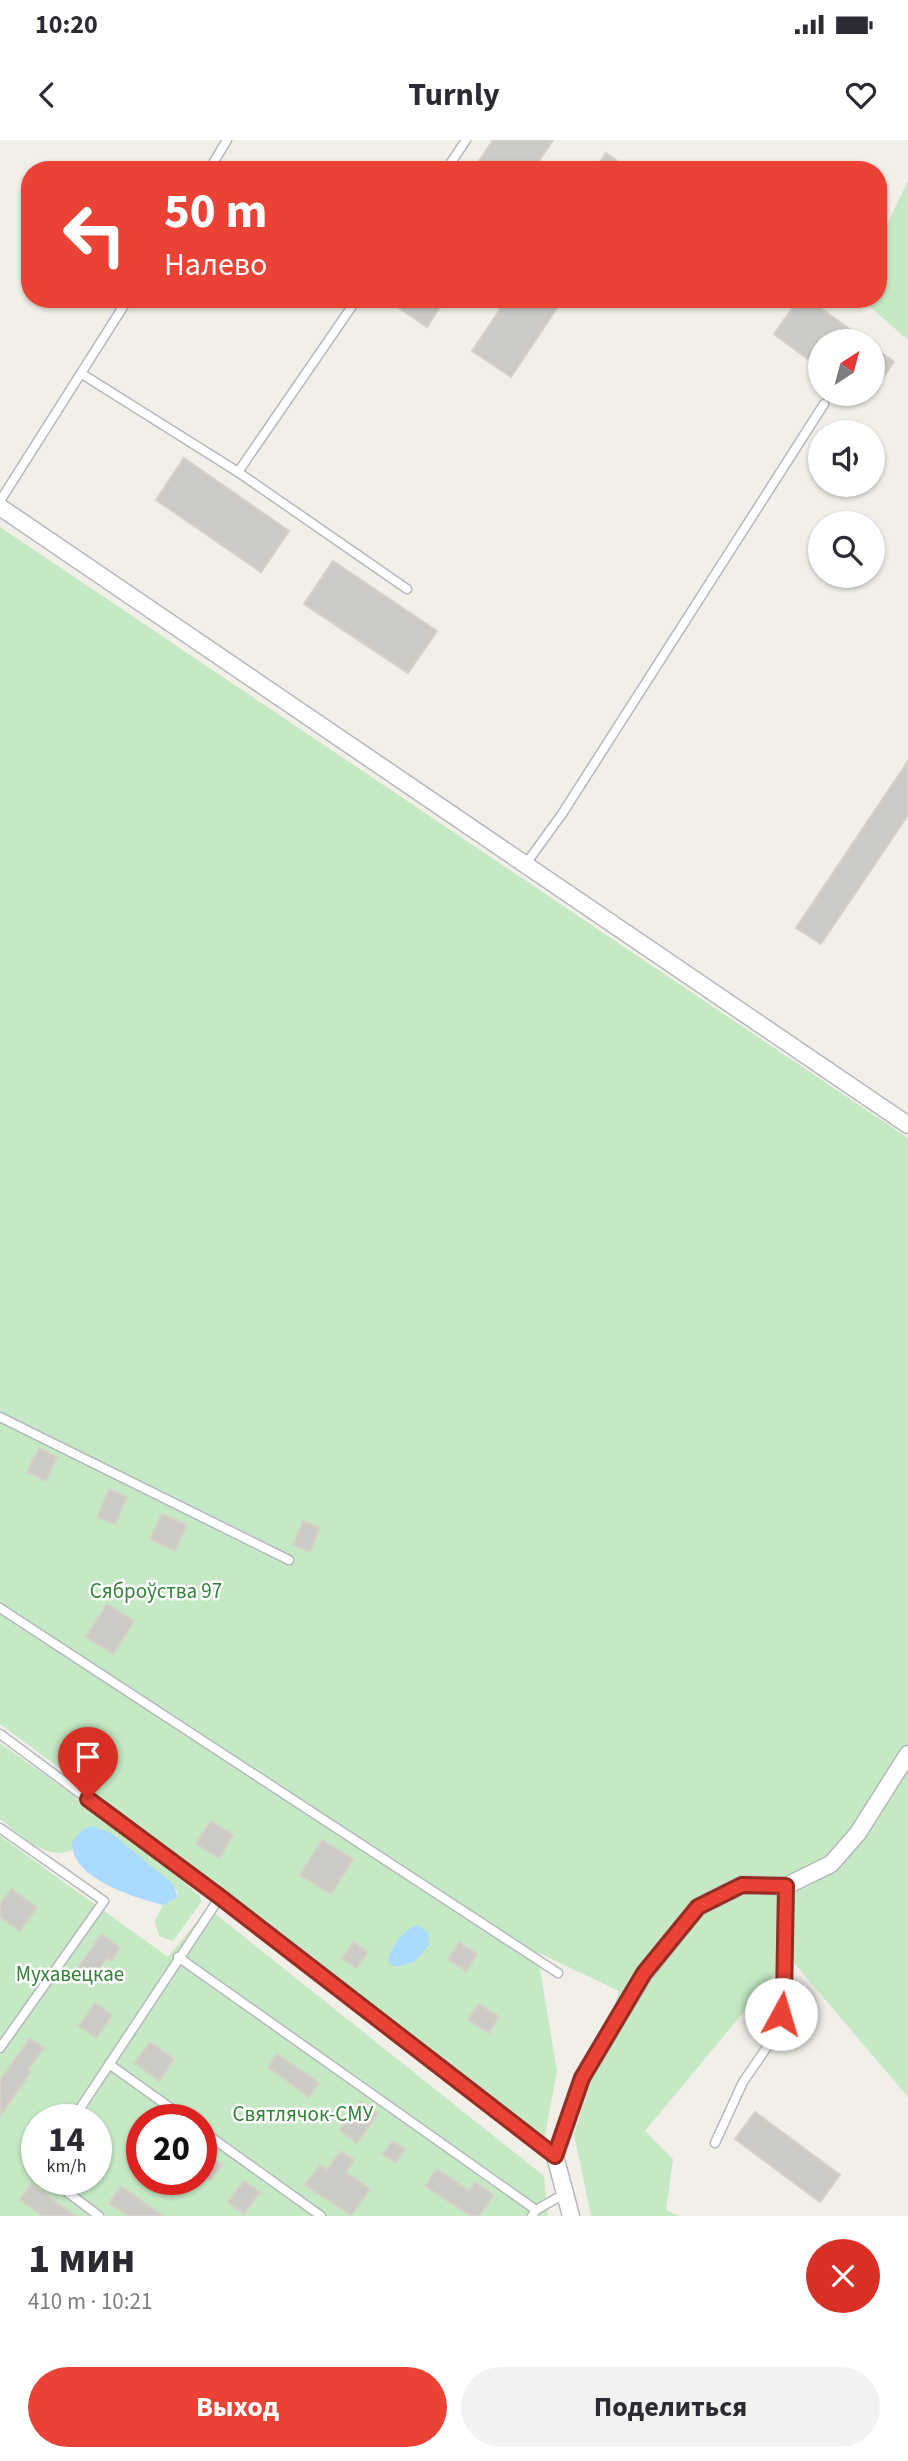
<!DOCTYPE html>
<html lang="ru">
<meta charset="utf-8">
<style>
body{margin:0;font-family:"Source Sans 3",sans-serif;background:#f2f2f3;color:#2b2b33;height:100vh;display:flex;flex-direction:column;font-size:26px;white-space:nowrap}
*{box-sizing:border-box;margin:0}
p{font-size:23px;color:#7c7c81}
.icon{flex:none;width:38px;height:38px;fill:none;stroke:currentColor;stroke-width:2;stroke-linecap:round;stroke-linejoin:round}
.map{position:relative;height:2076px;overflow:hidden}
.drawer{display:flex;flex-direction:column;background:#fff;flex:1}
.drawer>*{flex:none}
.hud{position:absolute;left:21px;top:21px;width:866px;height:147px;border-radius:28px;box-shadow:0 2px 5px #0004;background:#ea4335;color:#fff;overflow:hidden}
.needle{width:46px;rotate:36deg}
.buttons{position:absolute;left:808px;top:189px;display:grid;gap:14px}
.buttons a{display:grid;place-items:center;width:77px;height:77px;border-radius:50%;background:#fff;box-shadow:0 2px 5px #0004;font-size:35px}
.speed{position:absolute;left:21px;top:1964px;display:flex;gap:14px;font-size:35px;font-weight:700;text-align:center}
.speed>*{display:grid;place-content:center;width:91px;height:91px;border-radius:50%;background:#fff;box-shadow:0 2px 5px #0004;line-height:1}
.speed small{font-size:18px;font-weight:400}
.speed .limit{border:10px solid #d22;background:#fff;color:#111}
.pin{position:absolute;display:grid;place-items:center;width:60px;height:60px;color:#fff;margin:-72px -30px;border-radius:50% 50% 50% 0;rotate:-45deg;box-shadow:0 0 7px #0007}
.pin .icon{rotate:45deg}
.me{position:absolute;width:77px;margin:-38px;rotate:6deg;stroke-linejoin:round;filter:drop-shadow(0 0 5px #0008)}
.turn{display:flex;align-items:center;gap:24px;height:147px;padding:0 28px;font-size:32px}
.turn .icon{width:91px;height:91px;stroke-width:2.5}
.turn b{display:block;font-size:49px;line-height:60px}
.round{display:grid;place-items:center;flex:none;width:74px;height:74px;border-radius:37px;background:#f2f2f3}
.summary{display:flex;align-items:center;justify-content:space-between;height:119px;padding:0 28px}
h1{font-size:42px;font-weight:700;line-height:52px}
.cta{display:flex;gap:14px;margin-top:auto;padding:14px 28px}
.cta a{flex:1;height:80px;border-radius:42px;background:#ea4335;color:#fff;font-size:28px;font-weight:700;line-height:80px;text-align:center}
.cta a+a{background:#f2f2f3;color:#2b2b33}
.status{display:flex;justify-content:space-between;align-items:center;height:49px;padding:0 35px;background:#fff;direction:ltr}
.status svg{height:19px;fill:currentColor}
header{display:flex;justify-content:space-between;align-items:center;height:91px;padding:0 28px;background:#fff;font-size:32px;font-weight:700}
.map>svg:first-child{display:block}
</style>
<div class="status"><b>10:20</b><svg viewBox="0 0 49 12"><path d="M0 12V9h3v3zM5 12V6h3v6zM10 12V3h3v9zM15 12V0h3v12zM26 1h20v11H26zM47 4h2v5h-2z"/></svg></div>
<header><svg class="icon" aria-label="back" viewBox="0 0 24 24"><path d="M15 5l-7 7 7 7"/></svg>Turnly<svg class="icon" aria-label="heart" viewBox="0 0 24 24"><path d="M12 20l-8-8c-3-5 5-10 8-4 3-6 11-1 8 4z"/></svg></header>
<div class="map">
<svg width="908" height="2076" viewBox="0 0 908 2076">
<rect width="100%" height="100%" fill="#f1efe8"/>
<g fill="#c5e8c5" fill-rule="evenodd">
<path d="M908,41V200L861,159H878L879,100Z"/>
<path d="M0,387L908,998V1957L789,1817L645,1991L673,2019L666,2070L679,2076H591L574,1994L619,1851L537,1812L557,1931L544,2000L214,1742L0,1584Z"/>
<path d="M0,1603L118,1687L200,1756L201,1762L173,1801L159,1796L155,1781L163,1765L178,1757L177,1750L111,1693L72,1702V1710C45,1721 21,1695 0,1679Z"/>
<path d="M0,1696L168,1817L208,1768L544,2036L548,2076H0ZM37,1979H96V2039H37ZM142,1979H201V2039H142Z"/>
</g>
<g fill="#aadaff">
<path d="M92,1686L111,1693L173,1744L178,1757L163,1765C135,1758 70,1738 72,1702L82,1690Z"/>
<path d="M418,1785L428,1793L429,1805L414,1822L396,1827L388,1822C389,1808 404,1789 418,1785Z"/>
</g>
<g fill="#cccac5" stroke="#d6d1c6" stroke-width="2">
<path d="M493,0H553L533,30H473Z"/>
<path d="M606,13L630,30H595Z"/>
<path d="M386,159H445L427,187Z"/>
<path d="M507,159H563L511,237L472,211Z"/>
<path d="M799,159H808L866,201H821V229L774,194Z"/>
<path d="M873,206L894,222L873,251Z"/>
<path d="M184,318L289,391L261,432L156,360Z"/>
<path d="M333,421L437,491L408,533L304,464Z"/>
<path d="M908,621V675L821,804L796,788Z"/>
<path d="M39,1308L57,1317L46,1341L27,1332Z"/>
<path d="M109,1349L127,1357L115,1384L97,1377Z"/>
<path d="M162,1374L187,1385L175,1411L150,1399Z"/>
<path d="M303,1381L320,1388L310,1412L293,1405Z"/>
<path d="M107,1464L134,1481L113,1514L86,1497Z"/>
<path d="M211,1681L233,1695L219,1718L196,1704Z"/>
<path d="M322,1700L353,1719L331,1754L300,1735Z"/>
<path d="M11,1749L37,1767L20,1791L0,1777V1764Z"/>
<path d="M102,1794L120,1808L111,1821L107,1818L91,1840L76,1830Z"/>
<path d="M354,1802L368,1812L356,1828L342,1818Z"/>
<path d="M459,1802L477,1814L466,1831L448,1819Z"/>
<path d="M95,1863L112,1875L96,1898L79,1886Z"/>
<path d="M479,1864L499,1877L489,1893L468,1880Z"/>
<path d="M30,1898L44,1908L28,1930L31,1932L0,1976V1940Z"/>
<path d="M150,1902L174,1919L159,1941L135,1923Z"/>
<path d="M277,1914L319,1943L309,1957L268,1927Z"/>
<path d="M360,1961L378,1973L357,2003L340,1990Z"/>
<path d="M755,1972L840,2035L820,2062L735,1999Z"/>
<path d="M393,2001L405,2009L395,2023L383,2014Z"/>
<path d="M341,2011L354,2020L346,2032L370,2049L351,2075L305,2045L320,2025L327,2030Z"/>
<path d="M210,2016L222,2025L211,2040L201,2033Z"/>
<path d="M437,2029L469,2051L475,2042L494,2055L479,2076H471L425,2046Z"/>
<path d="M244,2041L260,2052L244,2074L228,2062Z"/>
<path d="M31,2044L75,2076H43L20,2060Z"/>
<path d="M121,2046L163,2076H128L109,2063Z"/>
</g>
<g fill="none" stroke-linecap="round" stroke-linejoin="round">
<defs>
<g id="lane">
<path d="M209,30L227,0"/>
<path d="M446,30L466,0"/>
<path d="M82,234L238,332L357,159"/>
<path d="M238,332L407,449"/>
<path d="M0,361L128,159"/>
<path d="M525,725L562,674L824,264"/>
<path d="M0,1277L289,1420"/>
<path d="M0,1468L558,1833"/>
<path d="M0,1594L220,1757L555,2016"/>
<path d="M0,1688L104,1761L0,1908"/>
<path d="M178,1817L536,2070"/>
<path d="M109,1924L186,1979"/>
<path d="M73,1979L220,1757"/>
<path d="M201,1990L321,2076"/>
<path d="M715,2003L743,1942L778,1891L784,1858L786,1746"/>
<path d="M50,2039L99,2076"/>
<path d="M532,2076L536,2070L564,2054"/>
</g>
<g id="street">
<path d="M0,367L908,985"/>
<path d="M571,2076L555,2016L582,1938L644,1834L698,1767L742,1745L786,1746L831,1724L858,1693L908,1614"/>
</g>
</defs>
<use href="#lane" stroke="#b5b8bc" stroke-width="11"/>
<use href="#street" stroke="#b5b8bc" stroke-width="19"/>
<use href="#lane" stroke="#fff" stroke-width="8"/>
<use href="#street" stroke="#fff" stroke-width="16"/>
</g>
<g fill="none" stroke-linecap="round" stroke-linejoin="round">
<defs>
<path id="route" d="M88,1659L220,1757L555,2016L582,1938L644,1833L698,1767L742,1745L786,1746L784,1858L781,1874"/>
</defs>
<use href="#route" stroke="#982c22" stroke-width="18"/>
<use href="#route" stroke="#ea4335" stroke-width="12"/>
</g>
<g text-anchor="middle" stroke-width="5" stroke-linejoin="round" paint-order="stroke">
<g font-size="21" fill="#348238" stroke="#fff">
<text x="156" y="1458">Сяброўства 97</text>
<text x="70" y="1841">Мухавецкае</text>
<text x="303" y="1981">Святлячок-СМУ</text>
</g>
</g>
</svg>
<div class="buttons">
<a><svg class="needle" viewBox="-14 -14 28 28"><path d="M0-13l5 13h-10z" fill="#e53935"/><path d="M0 13l5-13h-10z" fill="#7c7c81"/></svg></a>
<a><svg class="icon" aria-label="sound" viewBox="0 0 24 24"><path d="M4 9h4l5-4v14l-5-4H4zM17 9q2 3 0 6"/></svg></a>
<a><svg class="icon" aria-label="search" viewBox="0 0 24 24"><circle cx="10" cy="10" r="6"/><path d="M15 15l6 6"/></svg></a>
</div>
<div class="speed"><div>14<small>km/h</small></div><div class="limit">20</div></div>
<div class="pin" style="left:88px;top:1659px;background:#d93025"><svg class="icon" aria-label="arrive" viewBox="0 0 24 24"><path d="M6 21V4h12l-3 4 3 4H6"/></svg></div>
<svg class="me" style="left:781px;top:1874px" viewBox="-20 -20 40 40"><circle r="19" fill="#fff"/><path d="M0-13L10 11 0 6-10 11z" fill="#ea4335"/></svg>
<div class="hud">
<div class="turn"><svg class="icon" aria-label="left" viewBox="0 0 24 24"><path d="M17 20v-9H6M10 6l-5 5 5 5"/></svg><div><b>50 m</b>Налево</div></div>
</div>
</div>
<section class="drawer">
<div class="summary"><div><h1>1 мин</h1><p>410 m · 10:21</p></div><a class="round" style="background:#d93025;color:#fff"><svg class="icon" aria-label="close" viewBox="0 0 24 24"><path d="M6 6l12 12M18 6L6 18"/></svg></a></div>
<div class="cta"><a>Выход</a><a>Поделиться</a></div>
</section>
